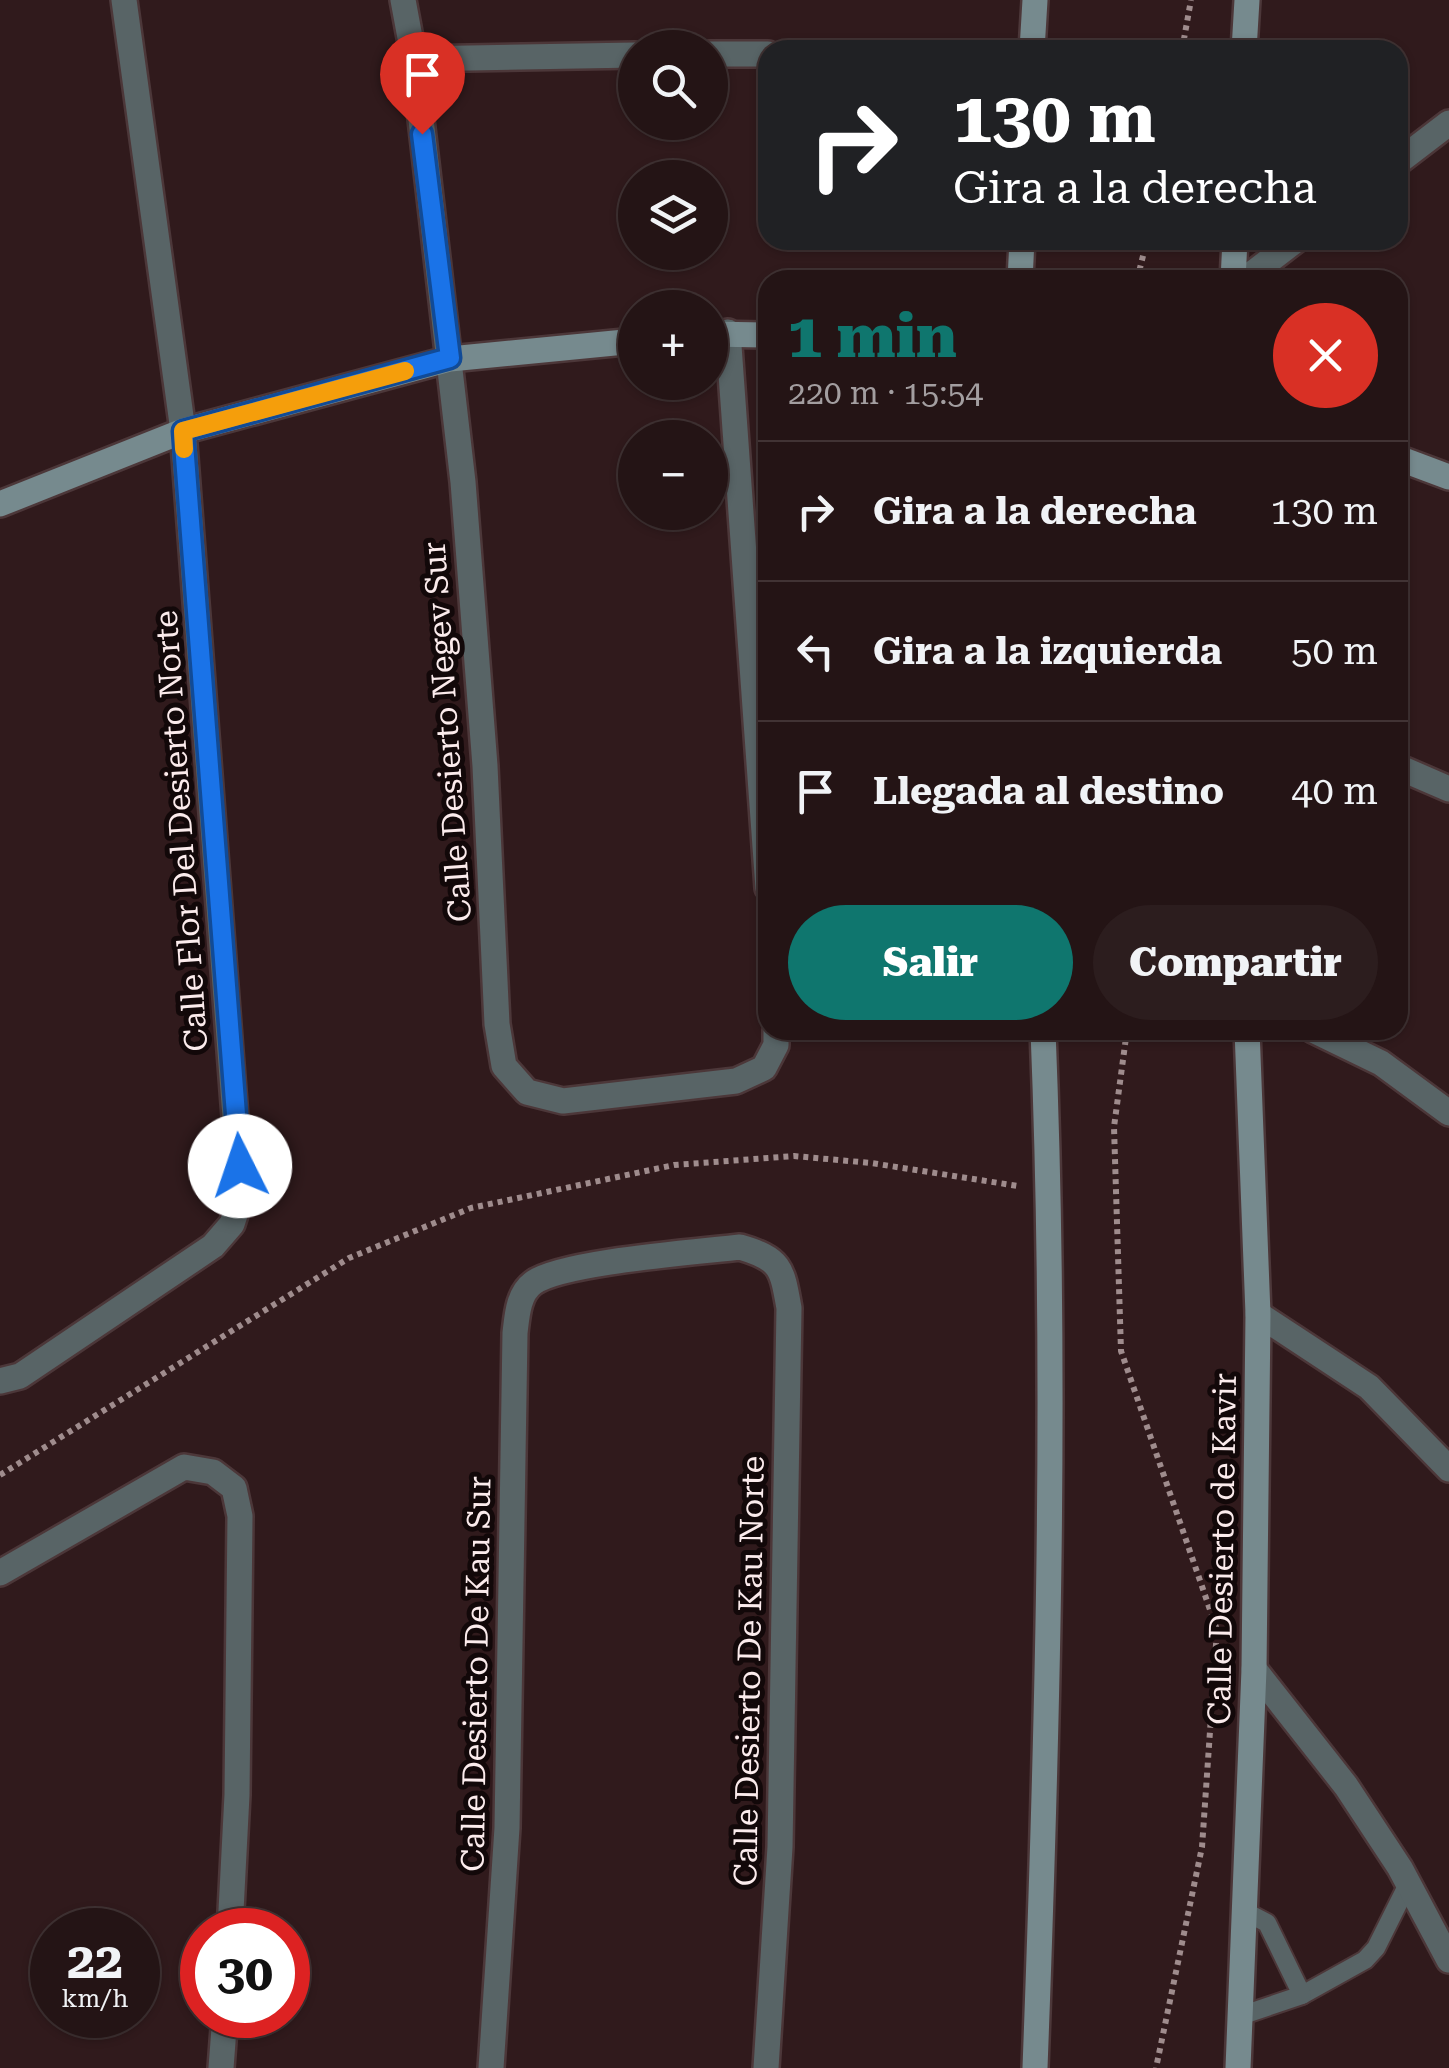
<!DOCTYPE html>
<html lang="es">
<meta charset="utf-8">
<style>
body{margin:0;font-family:"Roboto Serif",serif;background:#2c1d1e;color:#f1f3f6;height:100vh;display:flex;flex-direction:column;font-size:38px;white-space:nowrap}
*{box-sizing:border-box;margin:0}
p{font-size:32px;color:#a39ea0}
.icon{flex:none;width:55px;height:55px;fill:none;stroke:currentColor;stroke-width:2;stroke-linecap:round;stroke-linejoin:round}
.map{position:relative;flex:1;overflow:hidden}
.side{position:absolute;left:758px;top:270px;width:650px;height:770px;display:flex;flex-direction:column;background:#241415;border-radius:30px;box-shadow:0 2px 8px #0004,0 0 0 2px #413334}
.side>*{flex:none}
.guide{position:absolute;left:758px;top:40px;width:650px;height:210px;border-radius:30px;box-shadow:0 2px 8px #0004,0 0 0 2px #413334;background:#202124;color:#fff;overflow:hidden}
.tools{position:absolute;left:618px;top:30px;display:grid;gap:20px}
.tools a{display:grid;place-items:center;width:110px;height:110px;border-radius:50%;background:#241415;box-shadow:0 2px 8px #0004,0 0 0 2px #413334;font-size:50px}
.speed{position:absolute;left:30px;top:1908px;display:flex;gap:20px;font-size:50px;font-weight:700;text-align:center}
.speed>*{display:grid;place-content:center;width:130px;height:130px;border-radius:50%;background:#241415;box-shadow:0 2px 8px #0004,0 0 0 2px #413334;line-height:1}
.speed small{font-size:25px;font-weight:400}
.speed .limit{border:15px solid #d22;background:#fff;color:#111}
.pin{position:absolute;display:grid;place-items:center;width:85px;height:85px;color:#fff;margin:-102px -42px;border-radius:50% 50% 50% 0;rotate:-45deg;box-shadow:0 0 10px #0007}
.pin .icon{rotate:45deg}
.me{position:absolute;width:110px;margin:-55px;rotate:356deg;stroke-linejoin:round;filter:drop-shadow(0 0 8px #0008)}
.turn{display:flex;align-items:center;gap:35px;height:210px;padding:0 30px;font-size:45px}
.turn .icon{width:130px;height:130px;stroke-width:2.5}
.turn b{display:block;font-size:70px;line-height:85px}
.round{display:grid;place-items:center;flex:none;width:105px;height:105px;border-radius:52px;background:#2c1d1e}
.overview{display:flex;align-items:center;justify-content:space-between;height:170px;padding:0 30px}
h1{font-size:60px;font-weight:800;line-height:75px;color:#0f766e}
.cta{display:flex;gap:20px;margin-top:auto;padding:20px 30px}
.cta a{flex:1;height:115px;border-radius:60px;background:#0f766e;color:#fff;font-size:40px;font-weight:800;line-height:115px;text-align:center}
.cta a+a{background:#2c1d1e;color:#f1f3f6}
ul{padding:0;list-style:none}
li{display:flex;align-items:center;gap:30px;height:140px;padding:0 30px;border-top:2px solid #413334}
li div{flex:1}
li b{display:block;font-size:38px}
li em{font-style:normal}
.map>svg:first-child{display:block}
</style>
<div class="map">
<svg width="1449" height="2068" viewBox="0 0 1449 2068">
<rect width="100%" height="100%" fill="#301a1c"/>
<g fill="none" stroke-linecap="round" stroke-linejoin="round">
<defs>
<g id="lane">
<path d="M1302,1995L1365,1960L1376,1948L1408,1884"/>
<path d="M1240,2016L1302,1995L1267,1923L1244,1911"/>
</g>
<g id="street">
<path d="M403,0L414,59L463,482L485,766L497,1024L504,1066L527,1092L563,1101L736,1081L764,1068L776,1045V1030"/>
<path d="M710,54H768"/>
<path d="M414,59L635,55"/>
<path d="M1398,162L1449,123"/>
<path d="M1244,280L1296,240"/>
<path d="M728,332L768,888"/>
<path d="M1398,767L1449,789"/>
<path d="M1313,1030L1381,1063L1449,1113"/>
<path d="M1258,1314L1369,1387L1449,1469"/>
<path d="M0,1381L20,1376L213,1246L232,1224L241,1196L183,431L124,0"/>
<path d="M0,1573L184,1467L213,1472L234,1488L240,1516L237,1795L230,1930"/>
<path d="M1254,1669L1346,1786L1400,1868L1449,1960"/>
<path d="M221,2068L225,2015"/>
<path d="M491,2068L507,1828L515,1333C517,1316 518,1294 533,1283C561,1262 698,1252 740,1247C781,1259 782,1268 789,1308L780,1847L766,2068"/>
</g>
<g id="secondary">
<path d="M1032,50L1035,0"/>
<path d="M1244,50L1247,0"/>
<path d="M1020,280L1022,240"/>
<path d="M1233,280L1235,240"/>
<path d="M710,334L768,335"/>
<path d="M1398,458L1449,477"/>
<path d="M0,504L183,431L450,359L635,341"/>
<path d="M1035,2068C1048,1722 1057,1376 1043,1030"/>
<path d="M1238,2068L1254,1669L1258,1314L1247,1030"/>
</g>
</defs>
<use href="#lane" stroke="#4c3739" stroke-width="22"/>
<use href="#street" stroke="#4c3739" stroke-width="30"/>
<use href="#secondary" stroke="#4c3739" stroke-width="30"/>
<g stroke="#9f8c8d" stroke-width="6" stroke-dasharray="5 5" stroke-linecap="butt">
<path d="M1182,50L1191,0"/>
<path d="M1137,280L1147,240"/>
<path d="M1127,1030L1114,1127L1121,1351L1217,1630L1202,1847L1156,2068"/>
<path d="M0,1475L349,1258L471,1208L674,1165L794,1156L871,1163L1018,1186"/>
</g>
<use href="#lane" stroke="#586466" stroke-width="18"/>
<use href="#street" stroke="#586466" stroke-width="25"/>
<use href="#secondary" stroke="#768a8e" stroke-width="25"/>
</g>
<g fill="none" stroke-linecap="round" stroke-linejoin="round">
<defs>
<path id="route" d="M240,1166L183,431L450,358L422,134"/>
</defs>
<use href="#route" stroke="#114b97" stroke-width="25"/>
<use href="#route" stroke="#1a73e8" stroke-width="18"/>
<path stroke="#f59e0b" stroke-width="18" d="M184,449L183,431L405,371"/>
</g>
<g text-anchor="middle" stroke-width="10" stroke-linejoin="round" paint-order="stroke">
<g font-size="32" fill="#fbebec" stroke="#120809">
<text transform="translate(447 732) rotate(-94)" y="11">Calle Desierto Negev Sur</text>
<text transform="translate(181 831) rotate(-94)" y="11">Calle Flor Del Desierto Norte</text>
<text transform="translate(1222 1549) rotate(-89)" y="11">Calle Desierto de Kavir</text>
<text transform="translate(749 1671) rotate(-89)" y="11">Calle Desierto De Kau Norte</text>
<text transform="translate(476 1674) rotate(-89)" y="11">Calle Desierto De Kau Sur</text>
</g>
</g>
</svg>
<div class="tools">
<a><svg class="icon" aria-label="search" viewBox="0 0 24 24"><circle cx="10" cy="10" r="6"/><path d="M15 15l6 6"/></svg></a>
<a><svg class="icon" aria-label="layers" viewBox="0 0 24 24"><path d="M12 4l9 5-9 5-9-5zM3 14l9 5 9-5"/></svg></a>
<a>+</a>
<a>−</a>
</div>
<div class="speed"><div>22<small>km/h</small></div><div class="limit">30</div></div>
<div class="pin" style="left:422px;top:134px;background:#d93025"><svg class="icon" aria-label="arrive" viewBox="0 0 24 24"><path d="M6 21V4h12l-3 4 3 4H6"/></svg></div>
<svg class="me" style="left:240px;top:1166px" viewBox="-20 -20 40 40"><circle r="19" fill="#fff"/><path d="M0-13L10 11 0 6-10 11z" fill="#1a73e8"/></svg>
<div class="guide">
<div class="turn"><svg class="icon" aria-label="right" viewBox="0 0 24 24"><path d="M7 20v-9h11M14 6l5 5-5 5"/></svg><div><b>130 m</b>Gira a la derecha</div></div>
</div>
<section class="side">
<div class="overview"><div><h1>1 min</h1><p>220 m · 15:54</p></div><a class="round" style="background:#d93025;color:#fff"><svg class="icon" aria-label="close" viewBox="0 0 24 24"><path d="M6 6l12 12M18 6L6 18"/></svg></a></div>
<ul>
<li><svg class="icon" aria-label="right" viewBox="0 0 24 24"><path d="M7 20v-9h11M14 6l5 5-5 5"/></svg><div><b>Gira a la derecha</b></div><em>130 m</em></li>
<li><svg class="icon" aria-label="left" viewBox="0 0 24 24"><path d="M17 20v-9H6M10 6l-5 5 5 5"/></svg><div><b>Gira a la izquierda</b></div><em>50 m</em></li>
<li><svg class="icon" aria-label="arrive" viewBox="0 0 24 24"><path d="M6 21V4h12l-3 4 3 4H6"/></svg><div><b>Llegada al destino</b></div><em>40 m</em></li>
</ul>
<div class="cta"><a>Salir</a><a>Compartir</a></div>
</section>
</div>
